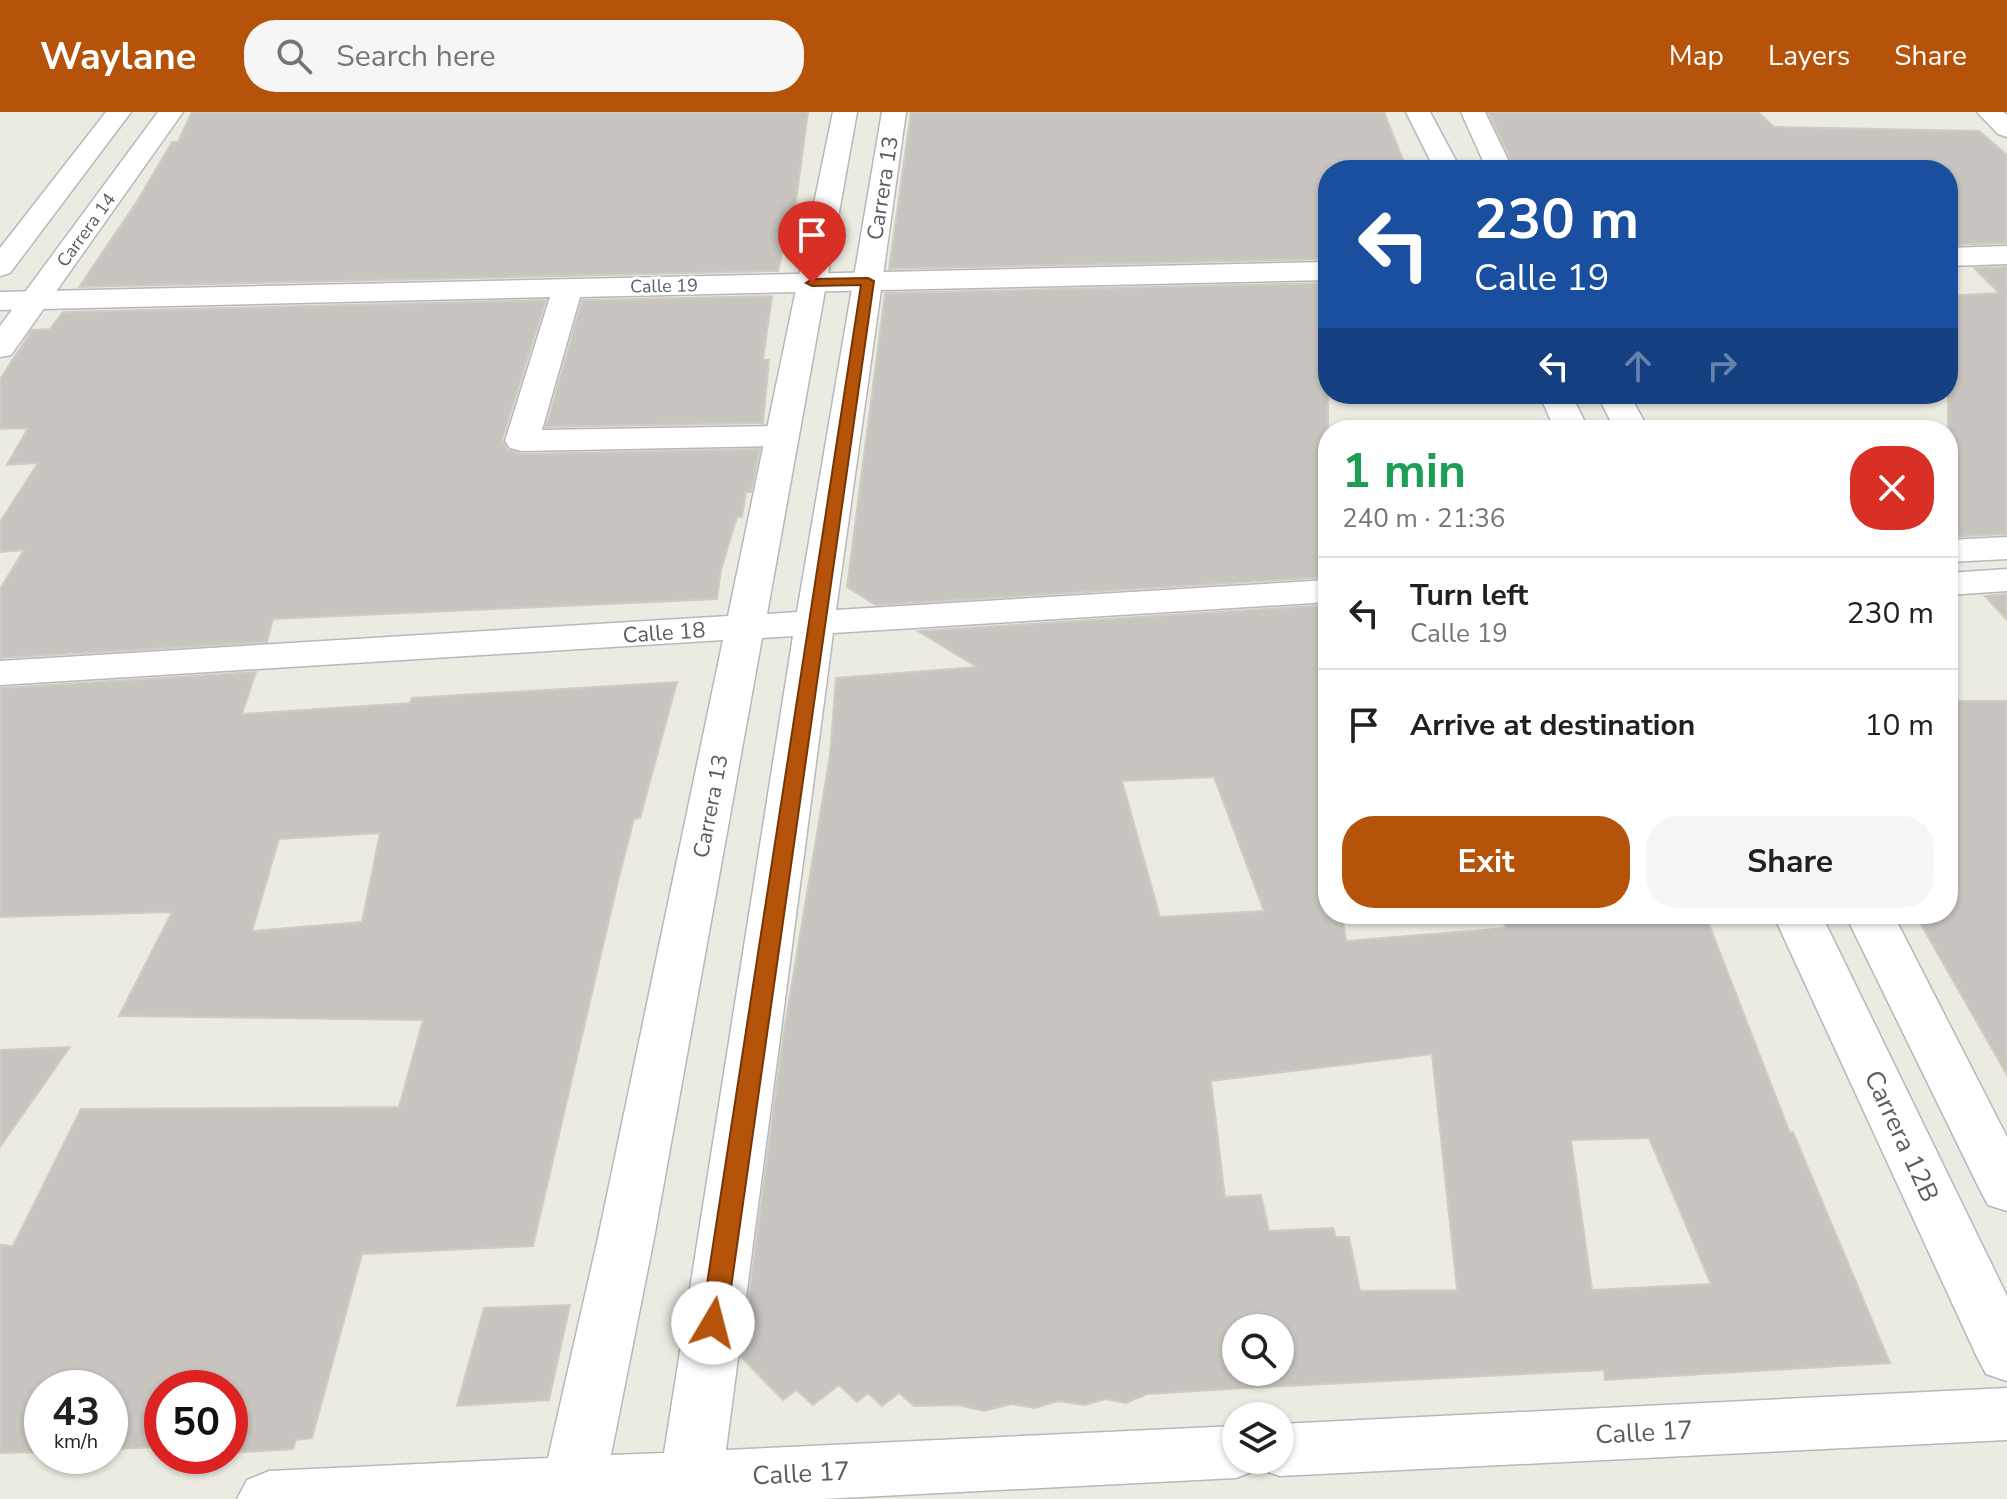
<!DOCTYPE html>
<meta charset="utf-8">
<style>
body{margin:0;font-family:"Nunito Sans",sans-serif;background:#f6f6f6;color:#202124;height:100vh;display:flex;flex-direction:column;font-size:30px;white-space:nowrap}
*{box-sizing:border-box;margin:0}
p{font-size:26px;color:#757577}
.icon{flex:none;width:44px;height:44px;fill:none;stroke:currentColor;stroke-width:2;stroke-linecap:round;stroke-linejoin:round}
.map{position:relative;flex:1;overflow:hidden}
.details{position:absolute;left:1318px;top:308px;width:640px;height:504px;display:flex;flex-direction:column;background:#fff;border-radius:32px;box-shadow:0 2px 6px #0004}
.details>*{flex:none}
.hud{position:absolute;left:1318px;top:48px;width:640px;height:244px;border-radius:32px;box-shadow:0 2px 6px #0004;background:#1a4fa0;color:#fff;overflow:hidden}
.buttons{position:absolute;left:1222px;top:1202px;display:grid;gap:16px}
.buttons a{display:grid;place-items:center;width:72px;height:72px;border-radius:50%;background:#fff;box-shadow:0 2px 6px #0004;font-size:40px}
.speed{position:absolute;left:24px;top:1258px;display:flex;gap:16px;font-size:40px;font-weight:700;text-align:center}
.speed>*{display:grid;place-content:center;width:104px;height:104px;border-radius:50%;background:#fff;box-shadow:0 2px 6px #0004;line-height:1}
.speed small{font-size:20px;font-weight:400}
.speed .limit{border:12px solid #d22;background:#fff;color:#111}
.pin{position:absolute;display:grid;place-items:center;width:68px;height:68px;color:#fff;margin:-82px -34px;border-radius:50% 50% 50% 0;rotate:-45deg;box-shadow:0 0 8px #0007}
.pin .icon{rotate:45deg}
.me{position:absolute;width:88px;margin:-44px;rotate:8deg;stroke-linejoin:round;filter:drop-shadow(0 0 6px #0008)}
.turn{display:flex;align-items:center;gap:28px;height:168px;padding:0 24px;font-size:36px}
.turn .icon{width:104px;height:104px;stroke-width:2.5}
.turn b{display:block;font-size:56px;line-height:68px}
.lanes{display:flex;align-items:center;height:76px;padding:0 24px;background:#0003;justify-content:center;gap:40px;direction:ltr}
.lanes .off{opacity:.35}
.round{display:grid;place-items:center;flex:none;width:84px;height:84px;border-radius:32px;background:#f6f6f6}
.overview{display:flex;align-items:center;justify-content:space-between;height:136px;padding:0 24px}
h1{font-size:48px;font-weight:700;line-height:60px;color:#1e9e55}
.action{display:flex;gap:16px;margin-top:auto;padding:16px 24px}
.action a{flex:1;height:92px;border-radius:32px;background:#b45309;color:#fff;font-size:32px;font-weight:700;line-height:92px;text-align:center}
.action a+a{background:#f6f6f6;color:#202124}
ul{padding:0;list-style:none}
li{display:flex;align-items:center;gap:24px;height:112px;padding:0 24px;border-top:2px solid #e0e0e0}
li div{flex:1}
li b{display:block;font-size:30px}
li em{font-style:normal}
header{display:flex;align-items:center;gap:48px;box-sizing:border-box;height:112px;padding:0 40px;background:#b45309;color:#fff}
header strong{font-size:38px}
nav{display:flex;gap:44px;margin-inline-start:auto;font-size:28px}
.search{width:560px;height:72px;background:#f6f6f6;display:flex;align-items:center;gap:20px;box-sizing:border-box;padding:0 28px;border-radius:32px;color:#757577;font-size:30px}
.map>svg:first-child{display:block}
</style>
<header>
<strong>Waylane</strong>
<div class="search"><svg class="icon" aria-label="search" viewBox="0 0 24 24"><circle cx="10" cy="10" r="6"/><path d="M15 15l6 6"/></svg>Search here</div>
<nav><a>Map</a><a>Layers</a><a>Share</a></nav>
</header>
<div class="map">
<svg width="2007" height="1387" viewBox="0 0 2007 1387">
<rect width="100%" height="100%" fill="#ecebe2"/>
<g fill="#c8c4bf" stroke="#d0ccc0" stroke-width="2" fill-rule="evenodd">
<path d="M192,0H808L795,97H792L778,159L79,175L136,91L172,30H178Z"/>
<path d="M911,0H1384L1407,58H1328V147L889,157Z"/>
<path d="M1488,0H1758L1774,15L1979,19L2007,43V131L1951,133L1948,130V58H1516Z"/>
<path d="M2007,155V422L1948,425V184L1999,181L1974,156Z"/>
<path d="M1328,171V465L876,493L847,475L885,181Z"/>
<path d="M772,184L763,248H769L763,311L546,315L582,188Z"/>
<path d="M546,188L502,328L508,338L522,342L760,337L751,380H746L742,405H737L721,458L717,487L273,507L267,530L0,546V477L24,438L0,440V410L38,351L7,353L28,316L0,317V267L32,218L50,217L63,200Z"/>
<path d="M2007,482V508L1985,484Z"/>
<path d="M1328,493V802H1342L1346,829L1506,816L1501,802H1705L1790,1021L1793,1020L1890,1251L1605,1268L1604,1258L1246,1276L1147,1282L1126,1291L1106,1287L1085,1293L1058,1289L1035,1296L1011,1292L984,1299L959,1293L914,1294L899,1281L882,1294L868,1281L857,1290L839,1273L813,1293L796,1278L783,1288L741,1245L783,925L830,643L836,566L977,555L918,519ZM1214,665L1264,799L1160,805L1122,669ZM1432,942L1457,1178L1360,1179L1349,1125H1336L1333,1116L1269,1119L1261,1083L1225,1085L1211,969ZM1649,1026L1711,1172L1592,1178L1571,1028ZM1236,1216H1280V1260H1236Z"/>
<path d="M256,560L242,602L410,591L412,586L677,570L640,706L634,707L619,765L533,1134L362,1142L312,1326L296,1328L293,1337L230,1341V1276H162V1335L110,1337V1276H42V1340L0,1341V1133L13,1134L81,997L399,995L423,908L119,904L172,800L0,805V576ZM380,721L362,810L252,819L279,727Z"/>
<path d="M1948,589H2007V963L1915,802H1948Z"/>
<path d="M70,935L0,1035V938Z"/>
<path d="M570,1193L549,1288L457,1294L484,1196Z"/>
</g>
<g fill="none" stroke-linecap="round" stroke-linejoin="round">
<defs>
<g id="street">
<path d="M1406,0H1430L1461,58H1435Z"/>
<path d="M1461,0H1485L1513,58H1487Z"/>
<path d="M1977,0H2003L2007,3V25L1998,22Z"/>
<path d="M2007,134V152L1948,154V136Z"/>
<path d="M1328,150V168L580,185L542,318L781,314L793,317L798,324L793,331L781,334L522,339L510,336L505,329L550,185L0,198V180Z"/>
<path d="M1539,282H1571L1589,318H1555Z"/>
<path d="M1597,282H1629L1649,318H1615Z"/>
<path d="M1773,802H1821L2007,1184V1269L1986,1262L1977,1245Z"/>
<path d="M1845,802H1893L2007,1025V1099L1988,1093L1980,1078Z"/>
</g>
<g id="secondary">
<path d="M106,0H131L10,161L0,164V136Z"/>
<path d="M158,0H183L11,243L0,245V214Z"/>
<path d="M833,0H857L767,502L797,500L882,0H906L836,498L1328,468V490L833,521L726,1338L1236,1314V1348H1280V1312L2007,1276V1328L1280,1364L1259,1357L1236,1366L822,1387H237L247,1368L269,1359L548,1346L598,1126L723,528L0,573V549L728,504ZM793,524L664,1341L611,1343L654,1126L762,526Z"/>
<path d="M2007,425V447L1948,450V428Z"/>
<path d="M2007,457V479L1948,483V461Z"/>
</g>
</defs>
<use href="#street" stroke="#b4b7bc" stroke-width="3"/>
<use href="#secondary" stroke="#b5b8bd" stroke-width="3"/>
<use href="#street" fill="#fff" fill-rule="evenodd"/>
<use href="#secondary" fill="#fff" fill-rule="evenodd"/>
</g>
<path fill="#b45309" stroke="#753606" stroke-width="2" d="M868,166L874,169L726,1211L722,1218L713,1220L705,1218L701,1211L861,173L812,174L806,171L812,167Z"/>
<g text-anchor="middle" stroke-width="6" stroke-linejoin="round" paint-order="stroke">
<g font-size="18" fill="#5a5d62" stroke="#fff">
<text transform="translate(86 118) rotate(-54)" y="6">Carrera 14</text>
<text transform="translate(664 174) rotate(-1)" y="6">Calle 19</text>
</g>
<g font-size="22" fill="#5a5d62" stroke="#fff">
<text transform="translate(882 76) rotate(-81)" y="8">Carrera 13</text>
<text transform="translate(664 520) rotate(-4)" y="8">Calle 18</text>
<text transform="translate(710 694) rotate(-79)" y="8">Carrera 13</text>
</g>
<g font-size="26" fill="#5a5d62" stroke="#fff">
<text transform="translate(1902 1024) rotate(65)" y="9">Carrera 12B</text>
<text transform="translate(1644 1320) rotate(-3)" y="9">Calle 17</text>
<text transform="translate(801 1361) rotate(-3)" y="9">Calle 17</text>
</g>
</g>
</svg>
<div class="buttons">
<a><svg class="icon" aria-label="search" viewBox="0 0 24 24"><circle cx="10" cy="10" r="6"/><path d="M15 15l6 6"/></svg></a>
<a><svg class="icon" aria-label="layers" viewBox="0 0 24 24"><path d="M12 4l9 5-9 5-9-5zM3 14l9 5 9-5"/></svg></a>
</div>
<div class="speed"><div>43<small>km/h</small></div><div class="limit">50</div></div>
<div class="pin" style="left:812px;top:171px;background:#d93025"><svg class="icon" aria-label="arrive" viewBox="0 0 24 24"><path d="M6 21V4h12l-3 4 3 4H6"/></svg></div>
<svg class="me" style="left:713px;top:1211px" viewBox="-20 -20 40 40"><circle r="19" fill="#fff"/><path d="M0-13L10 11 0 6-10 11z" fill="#b45309"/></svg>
<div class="hud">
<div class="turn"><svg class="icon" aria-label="left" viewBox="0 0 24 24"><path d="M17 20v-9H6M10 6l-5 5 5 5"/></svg><div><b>230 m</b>Calle 19</div></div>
<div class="lanes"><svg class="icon" aria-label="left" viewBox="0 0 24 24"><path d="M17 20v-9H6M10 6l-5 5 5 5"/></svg><svg class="icon off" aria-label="ahead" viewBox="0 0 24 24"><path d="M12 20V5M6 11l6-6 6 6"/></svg><svg class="icon off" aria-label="right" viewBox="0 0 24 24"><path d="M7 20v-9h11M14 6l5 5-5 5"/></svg></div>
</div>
<section class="details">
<div class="overview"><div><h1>1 min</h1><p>240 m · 21:36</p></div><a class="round" style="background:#d93025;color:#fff"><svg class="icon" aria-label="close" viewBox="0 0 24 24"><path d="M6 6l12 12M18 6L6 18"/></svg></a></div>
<ul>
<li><svg class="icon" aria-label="left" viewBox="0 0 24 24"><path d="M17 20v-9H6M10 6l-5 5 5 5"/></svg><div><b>Turn left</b><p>Calle 19</p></div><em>230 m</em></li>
<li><svg class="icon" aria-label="arrive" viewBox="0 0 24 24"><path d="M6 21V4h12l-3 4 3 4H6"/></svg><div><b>Arrive at destination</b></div><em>10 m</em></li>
</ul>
<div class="action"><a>Exit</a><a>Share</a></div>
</section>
</div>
